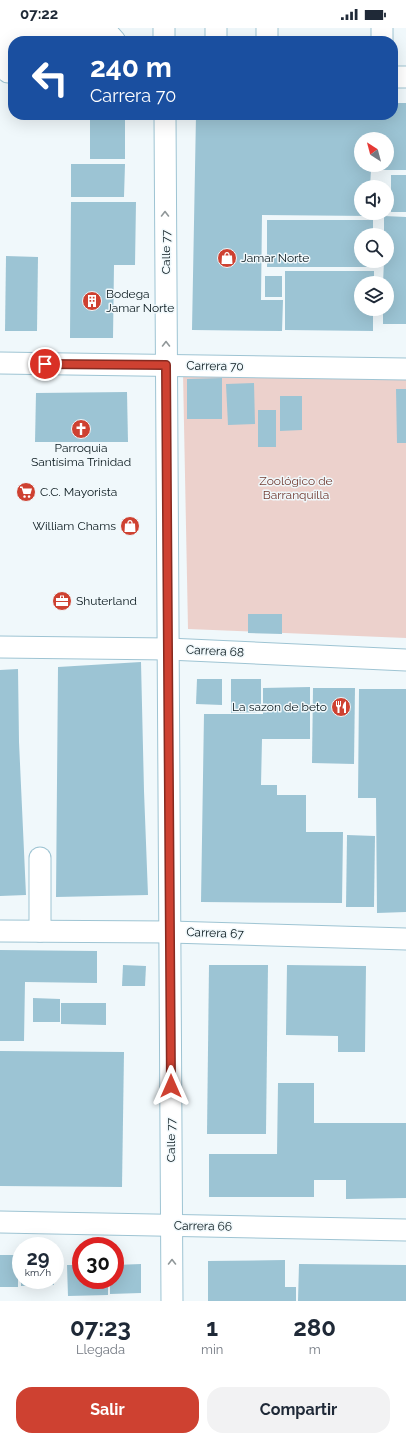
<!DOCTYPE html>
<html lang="es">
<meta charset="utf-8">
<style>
body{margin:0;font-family:Raleway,sans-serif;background:#f2f2f3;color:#1f2937;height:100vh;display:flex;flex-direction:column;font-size:15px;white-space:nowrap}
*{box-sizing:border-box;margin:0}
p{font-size:13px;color:#747a83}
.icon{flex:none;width:22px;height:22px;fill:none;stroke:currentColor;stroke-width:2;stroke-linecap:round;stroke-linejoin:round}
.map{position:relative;height:1273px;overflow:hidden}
.drawer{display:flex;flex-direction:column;background:#fff;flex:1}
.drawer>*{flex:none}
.guide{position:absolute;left:8px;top:8px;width:390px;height:84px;border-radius:16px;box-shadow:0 4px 16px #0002;background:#1a4fa0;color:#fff;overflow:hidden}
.needle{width:26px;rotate:324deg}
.buttons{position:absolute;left:354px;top:104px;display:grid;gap:8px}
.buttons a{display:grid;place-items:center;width:40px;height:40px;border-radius:50%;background:#fff;box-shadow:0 4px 16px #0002;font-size:20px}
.speed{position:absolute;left:12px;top:1209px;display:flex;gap:8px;font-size:20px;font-weight:700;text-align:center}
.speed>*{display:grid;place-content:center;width:52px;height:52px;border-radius:50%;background:#fff;box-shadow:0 4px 16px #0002;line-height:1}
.speed small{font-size:10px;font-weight:400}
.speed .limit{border:6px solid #d22;background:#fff;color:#111}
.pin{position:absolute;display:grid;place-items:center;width:34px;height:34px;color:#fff;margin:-17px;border:2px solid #fff;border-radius:50%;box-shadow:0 1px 4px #0007}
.me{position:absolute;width:44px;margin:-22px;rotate:0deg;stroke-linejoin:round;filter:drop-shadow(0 0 3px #0008)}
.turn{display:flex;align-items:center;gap:14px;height:84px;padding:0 16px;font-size:18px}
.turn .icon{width:52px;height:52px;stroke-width:2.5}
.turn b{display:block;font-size:28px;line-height:34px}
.eta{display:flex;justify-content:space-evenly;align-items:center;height:68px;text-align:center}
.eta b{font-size:24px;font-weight:700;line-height:28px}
.cta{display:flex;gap:8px;margin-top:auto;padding:8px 16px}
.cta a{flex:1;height:46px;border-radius:16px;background:#ce4131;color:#fff;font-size:16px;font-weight:700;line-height:46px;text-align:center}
.cta a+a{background:#f2f2f3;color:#1f2937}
.status{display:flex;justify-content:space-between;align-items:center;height:28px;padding:0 20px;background:#fff;direction:ltr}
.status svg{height:11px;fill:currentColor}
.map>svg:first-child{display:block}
</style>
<div class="status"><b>07:22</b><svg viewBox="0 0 49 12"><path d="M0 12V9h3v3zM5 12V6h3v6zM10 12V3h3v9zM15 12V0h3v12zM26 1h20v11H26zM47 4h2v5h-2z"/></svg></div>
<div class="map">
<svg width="406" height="1273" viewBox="0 0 406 1273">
<rect width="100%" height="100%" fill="#f0f8fb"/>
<path fill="#ecd1cc" d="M183,345L406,351V610L188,601Z"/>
<g fill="#9cc4d4" fill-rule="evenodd">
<path d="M393,75H406V142H371L370,159H361V185H370V188L262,187L261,272H283L282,303L192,302L196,87H393ZM361,111H387V137H361Z"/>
<rect x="90" y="87" width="35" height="44"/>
<path d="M71,136H125L124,169H71Z"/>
<rect x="391" y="147" width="15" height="37"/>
<path d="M71,174H136L135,237H114L113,310H70Z"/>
<path d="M384,188L406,189V296H383V281H387V255H383L384,233H387V207H384Z"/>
<path d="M267,192H373V207H361V233H373V239H267Z"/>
<path d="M6,228L38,229L37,303H5Z"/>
<path d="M285,243H374V255H361V281H373V303L285,302Z"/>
<rect x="265" y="248" width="17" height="21"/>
<path d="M222,350V391H187V351Z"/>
<path d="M254,355L255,396L228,397L226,356Z"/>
<path d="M396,361H406V415H397Z"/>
<path d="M127,364L128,414H35L36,365Z"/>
<path d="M280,368H302V402L280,403Z"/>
<rect x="258" y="382" width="18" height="37"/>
<path d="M248,586H282V606L248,605Z"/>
<path d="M141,634L144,763L148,867L56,869L58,639Z"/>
<path d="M18,641L19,714L26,867L0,868V642Z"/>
<path d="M197,651H222V677L196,676Z"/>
<path d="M231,651H261V684L231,685Z"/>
<path d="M310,659V711H262L261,757H277V767H306V804H343L342,875L201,874L204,686H263V660Z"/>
<path d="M313,660H355L354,736L312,735Z"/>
<path d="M359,661H406V884L377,885L376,770H358Z"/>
<path d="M347,807L375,808L374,879H346Z"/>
<path d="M0,922L97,923V955L25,954L24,1013H0Z"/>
<path d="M123,937L146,938L145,958H122Z"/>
<path d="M209,937H268L266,1106H207Z"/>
<path d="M287,937L366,938L365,1024H338V1008L286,1007Z"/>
<path d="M33,970L60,971V994H33Z"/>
<path d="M61,975H106V997L61,996Z"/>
<path d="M0,1023L124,1024L122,1159L0,1158Z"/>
<path d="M278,1055H314V1095H406V1170L346,1171V1152H314V1169H209V1126H277Z"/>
<rect x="0" y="1227" width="18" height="32"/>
<path d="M285,1232V1259H296V1273H208V1233Z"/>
<path d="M141,1236V1265L110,1266V1252H115V1237Z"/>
<path d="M299,1236L406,1237V1273H298Z"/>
<path d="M67,1237H81V1252H108V1267L68,1268Z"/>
<path d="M21,1252H54V1257L21,1258Z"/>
</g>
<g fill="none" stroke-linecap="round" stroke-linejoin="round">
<defs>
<g id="minor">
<path d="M164,0V13"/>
<path d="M216,0V13"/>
<path d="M382,0V13"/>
<path d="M0,4L108,5L115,13"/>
<path d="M8,4V44"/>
<path d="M267,13V0"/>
<path d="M393,49H406"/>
<path d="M165,87L172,1273"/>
<path d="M0,335L406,341"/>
<path d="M0,619L168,621L406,632"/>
<path d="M0,903L170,904L406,911"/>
<path d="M40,903V830"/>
<path d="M0,1194L406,1202"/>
</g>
</defs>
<use href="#minor" stroke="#9ec4d3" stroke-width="23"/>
<use href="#minor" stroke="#fff" stroke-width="21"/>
</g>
<defs><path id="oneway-chevron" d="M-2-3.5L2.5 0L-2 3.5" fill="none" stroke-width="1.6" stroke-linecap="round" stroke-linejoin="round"/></defs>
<g stroke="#909799">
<use href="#oneway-chevron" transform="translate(165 186) rotate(-90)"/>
<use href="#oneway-chevron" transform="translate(166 316) rotate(-90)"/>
<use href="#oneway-chevron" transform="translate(172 1234) rotate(-90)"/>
</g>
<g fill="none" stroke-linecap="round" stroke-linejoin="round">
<defs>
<path id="route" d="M45,336L166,337L171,1058"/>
</defs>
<use href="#route" stroke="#862a20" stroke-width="10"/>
<use href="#route" stroke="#ce4131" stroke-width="7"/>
</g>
<defs>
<symbol id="shop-disc" viewBox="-11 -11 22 22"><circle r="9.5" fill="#ce4131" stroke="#f0f8fb"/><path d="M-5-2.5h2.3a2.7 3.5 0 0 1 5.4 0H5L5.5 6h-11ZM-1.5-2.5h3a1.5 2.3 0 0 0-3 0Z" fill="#fff"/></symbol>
<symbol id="building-disc" viewBox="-11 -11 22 22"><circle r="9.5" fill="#ce4131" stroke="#f0f8fb"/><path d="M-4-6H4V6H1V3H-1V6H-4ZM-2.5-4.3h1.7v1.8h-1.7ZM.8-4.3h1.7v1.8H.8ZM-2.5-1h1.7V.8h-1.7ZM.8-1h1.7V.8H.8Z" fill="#fff"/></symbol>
<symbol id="church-disc" viewBox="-11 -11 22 22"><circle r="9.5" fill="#ce4131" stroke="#f0f8fb"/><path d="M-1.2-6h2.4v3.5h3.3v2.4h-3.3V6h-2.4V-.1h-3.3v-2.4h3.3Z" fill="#fff"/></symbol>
<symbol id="supermarket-disc" viewBox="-11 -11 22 22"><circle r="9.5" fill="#ce4131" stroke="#f0f8fb"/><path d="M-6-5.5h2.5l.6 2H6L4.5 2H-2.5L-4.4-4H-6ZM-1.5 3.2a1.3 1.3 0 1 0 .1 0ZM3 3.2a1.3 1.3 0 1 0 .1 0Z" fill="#fff"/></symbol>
<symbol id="office-disc" viewBox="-11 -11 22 22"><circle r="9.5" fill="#ce4131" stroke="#f0f8fb"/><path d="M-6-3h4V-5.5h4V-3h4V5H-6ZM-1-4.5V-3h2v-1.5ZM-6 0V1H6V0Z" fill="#fff"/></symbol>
<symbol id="restaurant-disc" viewBox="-11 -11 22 22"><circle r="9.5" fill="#ce4131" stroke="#f0f8fb"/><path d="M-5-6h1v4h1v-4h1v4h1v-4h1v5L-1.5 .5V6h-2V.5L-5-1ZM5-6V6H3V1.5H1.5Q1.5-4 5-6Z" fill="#fff"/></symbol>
</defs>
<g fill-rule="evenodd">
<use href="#shop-disc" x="216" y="219" width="22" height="22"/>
<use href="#building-disc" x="81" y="262" width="22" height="22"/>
<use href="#church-disc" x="70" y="390" width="22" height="22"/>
<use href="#supermarket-disc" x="15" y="453" width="22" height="22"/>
<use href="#shop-disc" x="119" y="487" width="22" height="22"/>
<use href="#office-disc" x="51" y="562" width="22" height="22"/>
<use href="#restaurant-disc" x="330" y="668" width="22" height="22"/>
</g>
<g text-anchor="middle" stroke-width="3" stroke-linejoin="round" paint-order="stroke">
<g font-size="12" fill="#09181d" stroke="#f0f8fb">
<text transform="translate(166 224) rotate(-90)" y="4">Calle 77</text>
<text transform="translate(215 338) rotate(1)" y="4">Carrera 70</text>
<text transform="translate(215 623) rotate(3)" y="4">Carrera 68</text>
<text transform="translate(215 905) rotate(2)" y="4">Carrera 67</text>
<text transform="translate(171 1112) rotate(-90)" y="4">Calle 77</text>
<text transform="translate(203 1198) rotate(1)" y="4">Carrera 66</text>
</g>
<g font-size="12" fill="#09181d" stroke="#f0f8fb" text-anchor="start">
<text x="241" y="234">Jamar Norte</text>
<text x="106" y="270">Bodega<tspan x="106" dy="14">Jamar Norte</tspan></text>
<text x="81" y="424" text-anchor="middle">Parroquia<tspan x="81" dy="14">Santísima Trinidad</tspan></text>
<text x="40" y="468">C.C. Mayorista</text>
<text x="116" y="502" text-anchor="end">William Chams</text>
<text x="76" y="577">Shuterland</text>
<text x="327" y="683" text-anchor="end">La sazon de beto</text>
</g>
<g font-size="12" fill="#713b32" stroke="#f0f8fb">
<text x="296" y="457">Zoológico de<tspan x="296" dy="14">Barranquilla</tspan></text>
</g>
</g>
</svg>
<div class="buttons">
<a><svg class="needle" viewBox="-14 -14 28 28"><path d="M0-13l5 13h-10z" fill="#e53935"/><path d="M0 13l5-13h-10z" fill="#747a83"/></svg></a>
<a><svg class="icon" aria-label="sound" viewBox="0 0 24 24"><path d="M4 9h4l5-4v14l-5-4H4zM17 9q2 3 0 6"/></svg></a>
<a><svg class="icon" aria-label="search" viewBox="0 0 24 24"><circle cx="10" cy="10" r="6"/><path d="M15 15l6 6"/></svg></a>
<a><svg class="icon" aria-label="layers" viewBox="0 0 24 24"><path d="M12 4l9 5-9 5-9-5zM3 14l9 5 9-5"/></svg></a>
</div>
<div class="speed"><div>29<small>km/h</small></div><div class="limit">30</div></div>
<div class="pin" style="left:45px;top:336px;background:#d93025"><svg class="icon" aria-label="arrive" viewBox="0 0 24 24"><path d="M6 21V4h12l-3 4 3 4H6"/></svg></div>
<svg class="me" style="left:171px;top:1058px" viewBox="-20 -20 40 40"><path d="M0-17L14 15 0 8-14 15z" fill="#ce4131" stroke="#fff" stroke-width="4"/></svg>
<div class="guide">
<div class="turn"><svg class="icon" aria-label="left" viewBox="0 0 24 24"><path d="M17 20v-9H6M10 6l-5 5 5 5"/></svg><div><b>240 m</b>Carrera 70</div></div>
</div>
</div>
<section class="drawer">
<div class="eta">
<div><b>07:23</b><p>Llegada</p></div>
<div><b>1</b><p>min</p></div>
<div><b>280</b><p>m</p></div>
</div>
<div class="cta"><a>Salir</a><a>Compartir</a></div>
</section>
